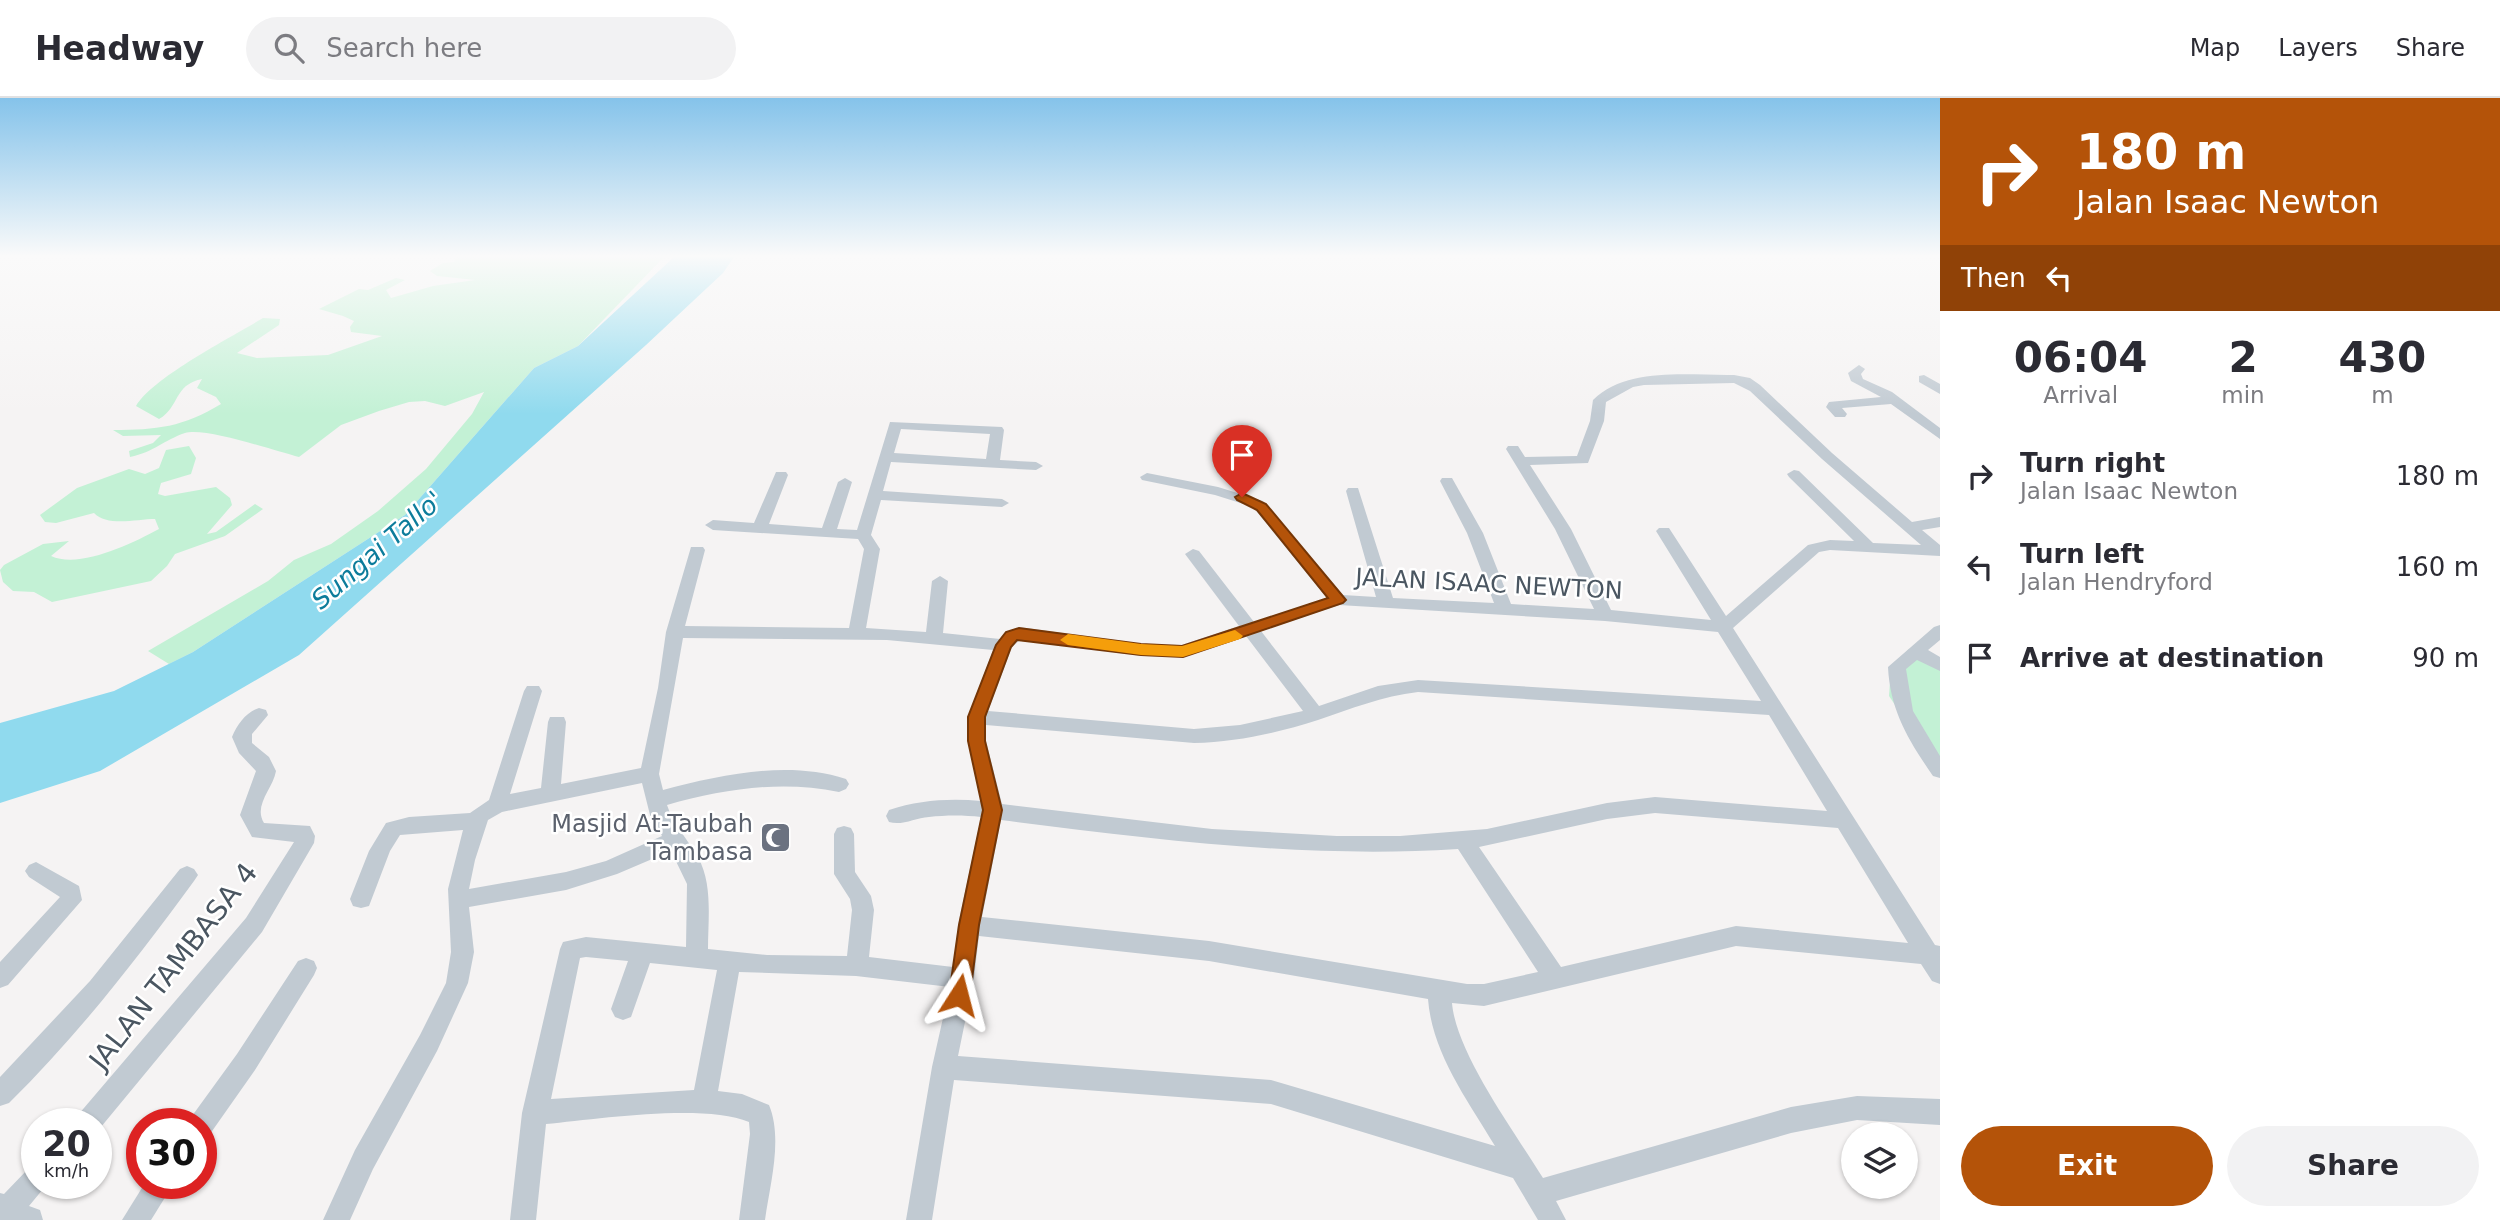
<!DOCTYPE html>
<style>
body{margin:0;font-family:"DejaVu Sans",sans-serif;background:#f2f2f3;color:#2b2b33;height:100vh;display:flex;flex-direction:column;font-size:26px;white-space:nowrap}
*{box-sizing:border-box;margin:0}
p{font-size:23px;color:#7c7c81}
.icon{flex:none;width:38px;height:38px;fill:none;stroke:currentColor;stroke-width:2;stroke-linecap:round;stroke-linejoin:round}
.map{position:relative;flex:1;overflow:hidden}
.panel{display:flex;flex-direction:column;background:#fff;width:560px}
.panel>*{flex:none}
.banner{background:#b45309;color:#fff;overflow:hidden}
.buttons{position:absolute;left:1841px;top:1024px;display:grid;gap:14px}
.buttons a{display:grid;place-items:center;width:77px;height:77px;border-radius:50%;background:#fff;box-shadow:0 2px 5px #0004;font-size:35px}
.speed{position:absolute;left:21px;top:1010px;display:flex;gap:14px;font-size:35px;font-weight:700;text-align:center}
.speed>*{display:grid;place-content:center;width:91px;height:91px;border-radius:50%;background:#fff;box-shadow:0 2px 5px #0004;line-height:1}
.speed small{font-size:18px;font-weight:400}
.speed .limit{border:10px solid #d22;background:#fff;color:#111}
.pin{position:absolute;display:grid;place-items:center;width:60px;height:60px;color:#fff;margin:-72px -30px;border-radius:50% 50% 50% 0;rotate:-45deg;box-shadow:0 0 7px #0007}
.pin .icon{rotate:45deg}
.me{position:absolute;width:77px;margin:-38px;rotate:9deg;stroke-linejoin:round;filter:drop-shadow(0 0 5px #0008)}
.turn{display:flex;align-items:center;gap:24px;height:147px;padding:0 21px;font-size:32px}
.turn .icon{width:91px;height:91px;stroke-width:2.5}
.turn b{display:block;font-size:49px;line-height:60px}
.then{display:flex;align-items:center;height:66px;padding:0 21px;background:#0003;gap:14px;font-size:26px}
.eta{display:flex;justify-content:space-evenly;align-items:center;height:119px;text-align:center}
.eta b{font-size:42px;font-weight:700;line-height:49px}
.button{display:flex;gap:14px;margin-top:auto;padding:14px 21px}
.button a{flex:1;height:80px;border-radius:42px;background:#b45309;color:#fff;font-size:28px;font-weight:700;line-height:80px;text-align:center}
.button a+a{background:#f2f2f3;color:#2b2b33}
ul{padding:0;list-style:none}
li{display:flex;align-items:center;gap:21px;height:91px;padding:0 21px}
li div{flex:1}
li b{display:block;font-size:26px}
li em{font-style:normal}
header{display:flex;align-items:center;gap:42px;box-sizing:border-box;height:98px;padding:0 35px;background:#fff;border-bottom:2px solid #e1e1e2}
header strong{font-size:33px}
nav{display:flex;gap:38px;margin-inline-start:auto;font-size:24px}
.search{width:490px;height:63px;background:#f2f2f3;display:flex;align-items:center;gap:18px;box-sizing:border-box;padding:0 24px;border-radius:38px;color:#7c7c81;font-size:26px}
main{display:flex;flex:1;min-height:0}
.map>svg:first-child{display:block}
</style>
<header>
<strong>Headway</strong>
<div class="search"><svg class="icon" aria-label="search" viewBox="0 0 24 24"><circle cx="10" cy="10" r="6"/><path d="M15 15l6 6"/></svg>Search here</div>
<nav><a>Map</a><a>Layers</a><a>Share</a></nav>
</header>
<main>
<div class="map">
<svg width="1940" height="1122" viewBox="0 0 1940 1122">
<rect width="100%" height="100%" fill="#f5f3f3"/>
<g fill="#c3f1d5">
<path d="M457,159H664L578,248L534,270L405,417L193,554L169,566L148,553L268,483L294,462L331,446L378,413L426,371L472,316L484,294L445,308L425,303L409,304L379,313L341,327L299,359C275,353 206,329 185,335C164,342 154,354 130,359L129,353L153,345L161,337L123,338L113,332C157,332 183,329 221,306L216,299L197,290L202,281C173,287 180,309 159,321L136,308C153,279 232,239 263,220L280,221L279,227L237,255L257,260L328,257L382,238L351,234L350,229L354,223L343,218L319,211L359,191L368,192L396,180L405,182L386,192L391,200L433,188L475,182L437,178L430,173L443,165L454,164Z"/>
<path d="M189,348L196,360L191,376L161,385L158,396L165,398L216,389L230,400L232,407L207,436L216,434L255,406L263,411L225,438L175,456L167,468L151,483L52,504L34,494L13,493L3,484L0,472L4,467L43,446L69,443L51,458C80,471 131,446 159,431L155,421C137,421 107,429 94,415L56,425L45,424L40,417L77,390L129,371L145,376L159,370L166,352Z"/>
<path d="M1909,551L1940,564V673L1889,598L1891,570Z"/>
</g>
<path fill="#90daee" d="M674,159H734L723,175L646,247L299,557L100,673L0,705V625L114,593L193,554L405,417L534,270L578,248Z"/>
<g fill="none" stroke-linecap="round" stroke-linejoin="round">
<g fill="#c1cad2" fill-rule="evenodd">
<path d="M1859,267L1865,271L1861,276L1863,281L1892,294L1940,330V341L1891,306L1842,310L1847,316L1845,319H1835L1826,309L1829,304L1881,299L1851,283L1848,275Z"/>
<path d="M1734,277L1750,280L1760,287L1832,355L1912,424L1940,419V429L1922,432L1940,447V458L1830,452L1819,454L1733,530L1935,847L1940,848V886L1932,883L1921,866L1736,848L1484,908L1452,905C1456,955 1516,1036 1543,1080L1791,1009L1857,998L1940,1001V1027L1857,1022L1791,1035L1556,1103L1566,1122H1538L1513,1080L1271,1006L954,982L932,1122H906L932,969L950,889L856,878L739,874L718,993L742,996L769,1007C783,1041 770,1086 765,1122H739L750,1036L749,1024C704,1005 597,1021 546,1026L536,1122H510L522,1015L560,851L563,844L586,839L686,849L687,786L671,753L617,776L566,792L469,809L474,854L468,885L437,953L373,1071L350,1122H323L355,1052L420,937L446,885L451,854L448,791L463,732L400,737L390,753L369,808L361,810L353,808L350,801L369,753L386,725L409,719L470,715L489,702L524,593L527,588H539L542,593L510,696L541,690L548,624L550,619H564L566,624L561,686L641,670L658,590L666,534L691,449H703L705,452L685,528L849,530L864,451L858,441L713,432L705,427L713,422L754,425L776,374H786L788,377L769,426L822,430L838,384L845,380L852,384L837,431L857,432L890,324L1002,329L1004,332L1000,362L1036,364L1043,368L1036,372L891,364L883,393L1002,401L1009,405L1002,409L881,402L871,437L880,451L866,530L926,534L932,483L940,478L948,483L943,535L1000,541L1006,534L1019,529L1141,546L1182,547L1239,528L1185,456L1193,451L1199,453L1254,524L1327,500L1253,409L1215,397L1142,382L1140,379L1147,375L1218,389L1263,403L1343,497L1376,499L1346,393L1348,390H1358L1393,500L1494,505L1467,435L1440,383L1442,380H1452L1483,435L1511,506L1594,511L1555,431L1506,351L1508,348H1518L1525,359L1577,358L1590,323L1593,302C1628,268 1690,278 1734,277ZM1734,285L1750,293L1822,361L1921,447L1873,445L1799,373L1794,372L1787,376L1789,379L1854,443L1830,442L1808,447L1726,518L1669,430H1659L1656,433L1711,522L1611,512L1571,431L1530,367L1588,365L1604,323L1606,304L1633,289L1644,287ZM901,331L990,336L986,361L894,355ZM1339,507L1605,523L1718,534L1761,603L1418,582L1378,588L1319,608L1261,533ZM1246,538L1303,613L1240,627L1194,631L988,613L1012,549L1021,541L1141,558L1183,559ZM683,540L887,542L993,552L968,619V643L981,703C950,700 919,702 889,712L886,718L889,724C902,728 915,720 929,719C946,717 964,717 981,719L958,827L953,869L869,859L874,812L871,798L855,774L854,736L851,730L844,728L837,730L834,736V776L850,801L852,812L847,858L767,857L708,851C708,820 713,787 698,759C688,742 673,726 667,707C724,691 781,682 839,694L846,691L849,686L846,681C787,662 721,677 663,692L659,676ZM1418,594L1769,617L1827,713L1655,699L1607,705L1487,731L1400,738H1337L1212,731L1002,706L986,643V627L1194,645C1237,644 1277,635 1318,622C1351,611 1382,598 1418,594ZM642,685L650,717L662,738L606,763L566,774L469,791L475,762L488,722L502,714ZM1655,715L1838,730L1908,845L1736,828L1561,869L1479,749L1607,721ZM1001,722C1153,741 1304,761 1458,751L1538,874L1484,886H1467L1209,843L982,819ZM979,838L1209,863L1428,901C1432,955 1468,1003 1495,1048L1271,982L958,958L974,880ZM586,859L628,863L611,911L615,919L623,922L631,919L650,865L717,872L694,992L551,1001L580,860Z"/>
<path d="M1924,277L1940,286V296L1919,284V278Z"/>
<path d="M1940,527V542L1928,552L1940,559V573L1917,562L1906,571L1913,613L1940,658V680L1933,678C1909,643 1890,613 1888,569L1934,529Z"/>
<path d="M259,610L266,612L268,617L252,636V645L269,659L276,673C273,691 253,707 264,725L310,728L315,738L314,745L262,834L96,1035V1026H75L78,1017L246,820L294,744L252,739L240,717L256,673L239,655L232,639C237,627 246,614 259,610Z"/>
<path d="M36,764L79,788L82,802L8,887L0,890V864L60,799L29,779L25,773L29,767Z"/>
<path d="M187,768L194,771L198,777L194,783C137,861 78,937 9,1005L0,1008V979L90,883L180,771Z"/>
<path d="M306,860L314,863L317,870L314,877L255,972L210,1036L201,1040V1026H189L192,1018L237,956L298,863Z"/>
<path d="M37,1067V1085H48L29,1108L40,1112L43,1122H0V1095L4,1096L28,1071Z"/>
<path d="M145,1085H174L151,1122H122Z"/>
</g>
</g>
<linearGradient id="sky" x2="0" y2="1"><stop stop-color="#85c3ea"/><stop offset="0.5" stop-color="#fafafa"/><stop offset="1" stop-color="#fafafa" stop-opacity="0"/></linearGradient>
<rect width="1940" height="316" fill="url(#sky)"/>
<path fill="#b45309" stroke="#753606" stroke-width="2" d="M1242,395L1266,406L1346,502L1343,505L1183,559L1141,557L1017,542L1011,549L985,619V643L1002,712L979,827L970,897L967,903L959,906L952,903L949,897L959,827L983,712L968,643V619L996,547L1006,534L1019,530L1141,546L1182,548L1328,500L1257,412L1237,402L1235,399Z"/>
<path fill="#f59e0b" d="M1235,532L1243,538L1240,541L1183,559L1141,557L1068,547L1060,542L1068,536L1141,546L1182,548Z"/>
<defs>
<symbol id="mosque-square" viewBox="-11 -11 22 22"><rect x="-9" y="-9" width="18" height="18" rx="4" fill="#6b7280" stroke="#fff"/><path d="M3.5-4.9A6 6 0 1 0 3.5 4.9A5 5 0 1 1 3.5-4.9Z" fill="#fff"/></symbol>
</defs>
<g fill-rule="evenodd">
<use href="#mosque-square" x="758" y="722" width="35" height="35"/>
</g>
<g text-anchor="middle" stroke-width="5" stroke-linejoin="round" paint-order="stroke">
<g font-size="24" fill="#4a5661" stroke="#fff">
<text transform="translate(1489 486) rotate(3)" y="8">JALAN ISAAC NEWTON</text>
</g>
<g font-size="24" fill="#5b616d" stroke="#fff" text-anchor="end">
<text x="753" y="734">Masjid At-Taubah<tspan x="753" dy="28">Tambasa</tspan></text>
</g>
<g font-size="26" font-style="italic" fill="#0c7c9b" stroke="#fff">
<text transform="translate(377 452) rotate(-41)" y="9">Sungai Tallo'</text>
</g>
<g font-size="28" fill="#4a5661" stroke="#fff">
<text transform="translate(173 868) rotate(-52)" y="10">JALAN TAMBASA 4</text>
</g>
</g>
</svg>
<div class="buttons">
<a><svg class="icon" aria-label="layers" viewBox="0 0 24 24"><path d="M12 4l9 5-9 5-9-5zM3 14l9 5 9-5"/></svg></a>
</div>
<div class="speed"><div>20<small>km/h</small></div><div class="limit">30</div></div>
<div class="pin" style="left:1242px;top:399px;background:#d93025"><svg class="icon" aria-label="arrive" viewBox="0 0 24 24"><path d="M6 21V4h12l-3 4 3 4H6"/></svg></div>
<svg class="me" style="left:959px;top:897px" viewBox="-20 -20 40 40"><path d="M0-17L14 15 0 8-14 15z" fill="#b45309" stroke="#fff" stroke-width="4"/></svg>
</div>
<section class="panel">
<div class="banner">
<div class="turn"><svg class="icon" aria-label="right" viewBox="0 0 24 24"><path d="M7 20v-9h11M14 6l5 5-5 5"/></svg><div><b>180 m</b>Jalan Isaac Newton</div></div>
<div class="then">Then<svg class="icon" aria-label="left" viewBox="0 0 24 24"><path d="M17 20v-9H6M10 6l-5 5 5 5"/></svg></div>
</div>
<div class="eta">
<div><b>06:04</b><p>Arrival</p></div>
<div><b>2</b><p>min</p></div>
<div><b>430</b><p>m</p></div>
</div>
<ul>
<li><svg class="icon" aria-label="right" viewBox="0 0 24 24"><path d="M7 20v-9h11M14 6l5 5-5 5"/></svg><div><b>Turn right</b><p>Jalan Isaac Newton</p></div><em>180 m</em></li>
<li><svg class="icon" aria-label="left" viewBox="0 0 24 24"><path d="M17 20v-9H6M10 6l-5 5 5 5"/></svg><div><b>Turn left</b><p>Jalan Hendryford</p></div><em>160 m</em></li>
<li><svg class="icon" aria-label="arrive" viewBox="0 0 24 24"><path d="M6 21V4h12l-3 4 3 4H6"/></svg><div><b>Arrive at destination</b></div><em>90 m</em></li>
</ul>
<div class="button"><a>Exit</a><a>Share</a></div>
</section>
</main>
